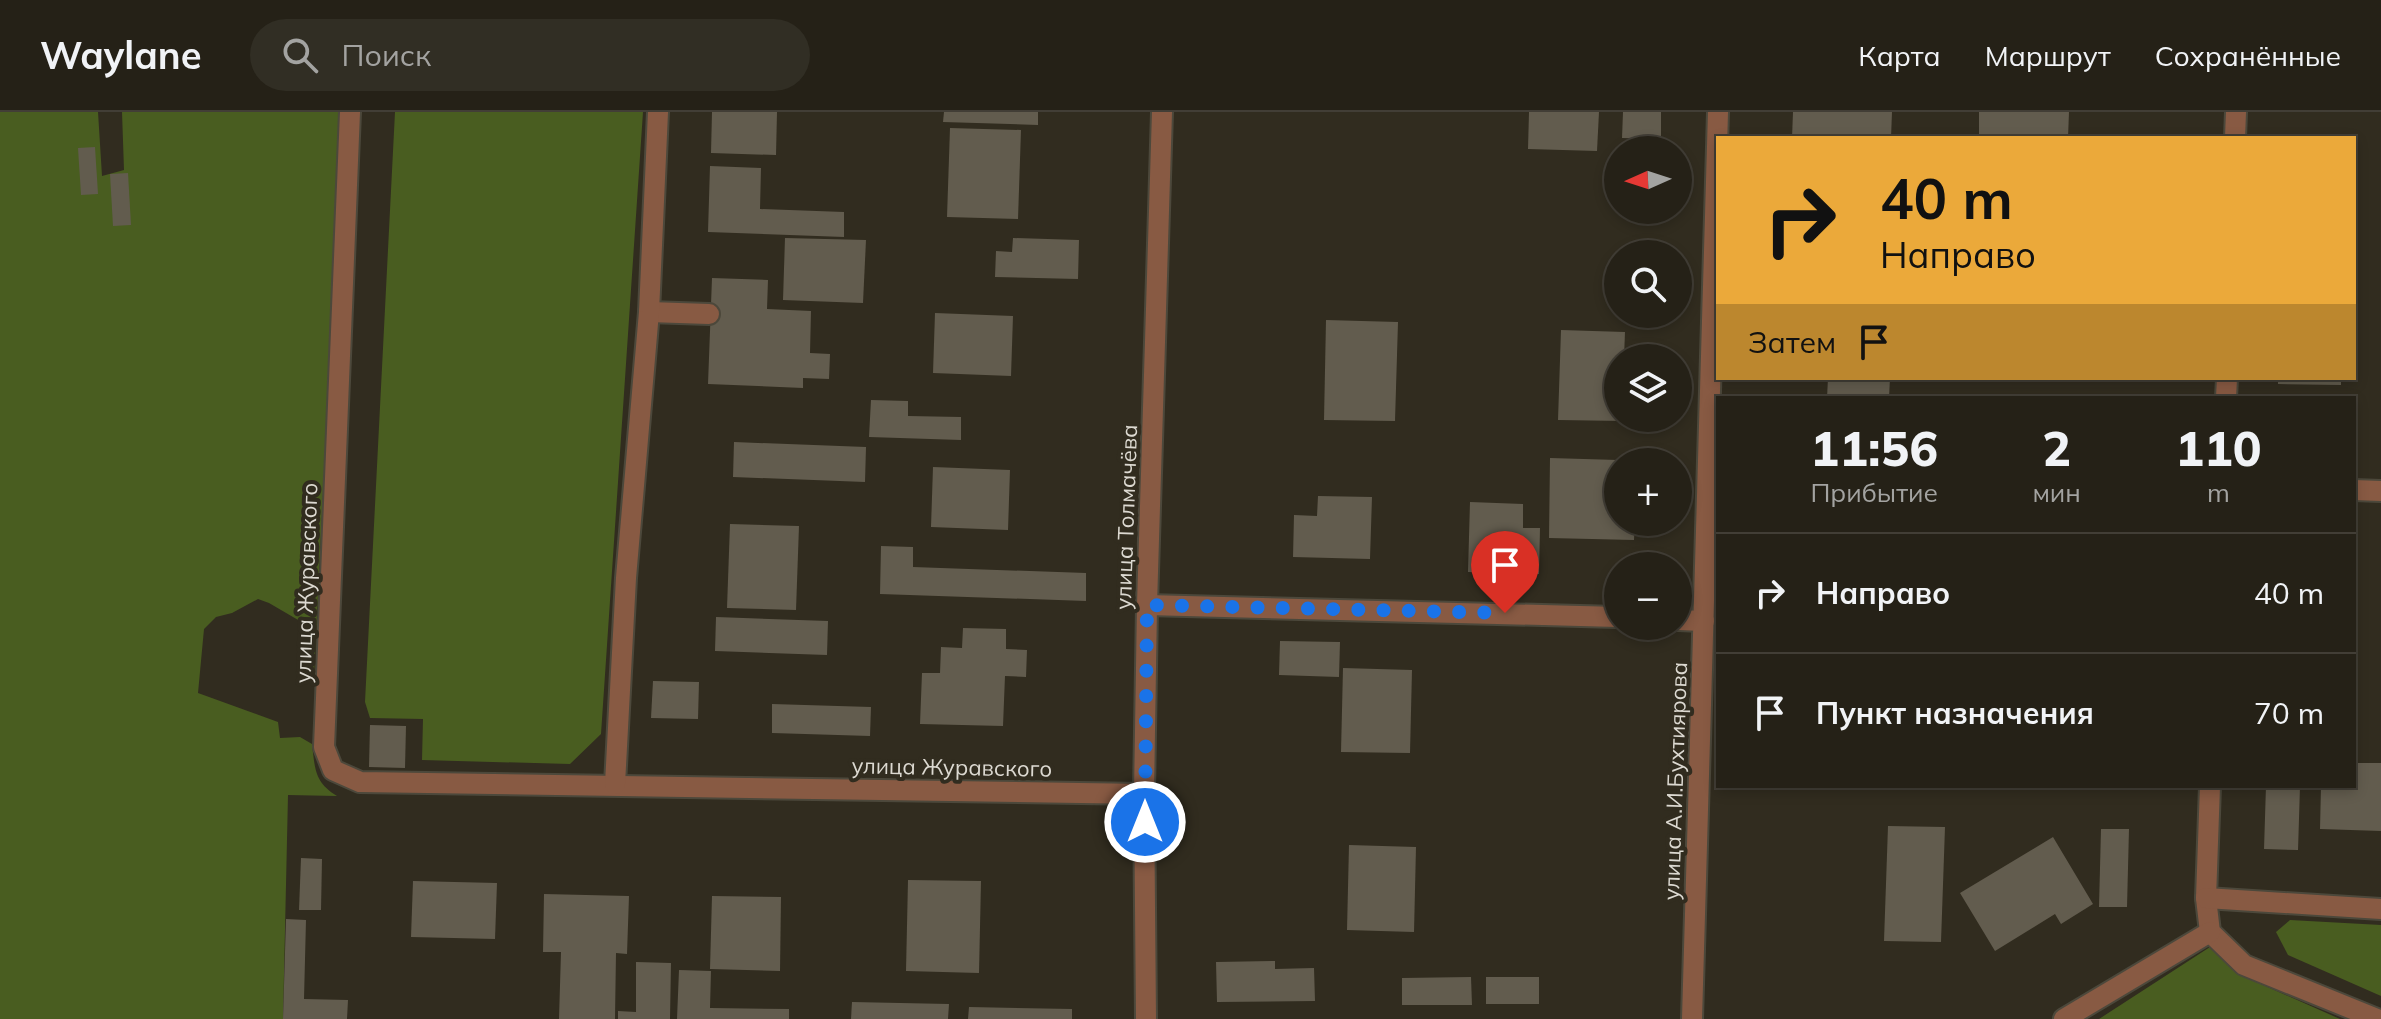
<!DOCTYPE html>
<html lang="ru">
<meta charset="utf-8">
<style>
body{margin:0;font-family:Mulish,sans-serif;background:#312e24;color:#f1f3f6;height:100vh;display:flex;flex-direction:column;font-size:30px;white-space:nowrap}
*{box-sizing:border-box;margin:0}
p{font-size:26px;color:#a3a3a1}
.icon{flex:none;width:44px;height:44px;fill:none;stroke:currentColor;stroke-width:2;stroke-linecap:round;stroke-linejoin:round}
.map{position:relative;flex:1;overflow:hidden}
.drawer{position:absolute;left:1716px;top:284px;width:640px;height:392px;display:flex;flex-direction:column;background:#252117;border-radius:0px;box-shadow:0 4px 12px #0003,0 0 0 2px #423e36}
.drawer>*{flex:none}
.guide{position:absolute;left:1716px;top:24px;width:640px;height:244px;border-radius:0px;box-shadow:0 4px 12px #0003,0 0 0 2px #423e36;background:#eba93a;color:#111;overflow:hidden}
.needle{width:52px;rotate:267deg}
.tools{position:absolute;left:1604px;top:24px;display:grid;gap:16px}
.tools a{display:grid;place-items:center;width:88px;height:88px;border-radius:50%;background:#252117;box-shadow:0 4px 12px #0003,0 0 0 2px #423e36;font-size:40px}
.pin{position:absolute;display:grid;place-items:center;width:68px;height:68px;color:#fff;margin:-82px -34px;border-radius:50% 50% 50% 0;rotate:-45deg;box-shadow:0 0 8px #0007}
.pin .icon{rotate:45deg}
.me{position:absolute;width:88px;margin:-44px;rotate:0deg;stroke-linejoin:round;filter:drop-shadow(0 0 6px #0008)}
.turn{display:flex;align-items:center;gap:28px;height:168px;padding:0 32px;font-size:36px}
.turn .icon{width:104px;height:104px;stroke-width:2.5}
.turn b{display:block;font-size:56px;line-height:68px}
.then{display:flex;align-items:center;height:76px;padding:0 32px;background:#0003;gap:16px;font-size:30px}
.eta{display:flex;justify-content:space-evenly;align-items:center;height:136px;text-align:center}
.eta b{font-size:48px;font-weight:800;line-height:56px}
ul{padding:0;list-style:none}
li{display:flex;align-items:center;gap:24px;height:120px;padding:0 32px;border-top:2px solid #423e36}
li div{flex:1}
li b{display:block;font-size:30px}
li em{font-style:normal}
header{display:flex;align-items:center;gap:48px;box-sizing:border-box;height:112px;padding:0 40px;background:#252117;border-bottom:2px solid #423e36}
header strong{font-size:38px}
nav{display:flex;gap:44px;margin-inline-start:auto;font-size:28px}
.search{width:560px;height:72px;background:#312e24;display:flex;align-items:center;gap:20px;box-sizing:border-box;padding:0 28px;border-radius:44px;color:#a3a3a1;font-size:30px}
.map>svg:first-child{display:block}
</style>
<header>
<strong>Waylane</strong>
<div class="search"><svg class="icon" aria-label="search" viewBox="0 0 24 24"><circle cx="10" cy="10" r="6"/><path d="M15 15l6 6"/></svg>Поиск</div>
<nav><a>Карта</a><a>Маршрут</a><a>Сохранённые</a></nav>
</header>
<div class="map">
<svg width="2381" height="907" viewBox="0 0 2381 907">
<rect width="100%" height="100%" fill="#312c1f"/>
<g fill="#495d20">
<path d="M0,0H98L102,64L124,58L122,0H342L314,563L304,559L305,512L269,491L258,487L232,501L216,505L204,517L198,581L278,610L280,626L300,625L312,632C315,656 314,670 337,684L288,683L283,907H0Z"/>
<path d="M395,0H643L601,622L570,652L422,648L423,607L370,606L365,590Z"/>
<path d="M2290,808L2381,813V884L2288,843L2276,820Z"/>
<path d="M2210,835L2236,861L2340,907H2099Z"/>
</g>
<g fill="#625c4e">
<path d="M712,0H777L776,43L711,41Z"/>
<path d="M944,0H1038V13L943,10Z"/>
<path d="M1529,0H1599L1597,39L1528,37Z"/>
<path d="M1623,0H1661V27L1622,26Z"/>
<path d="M1793,0H1892L1891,26H1792Z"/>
<path d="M1979,0H2069L2068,26H1979Z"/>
<path d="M950,16L1021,18L1018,107L947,105Z"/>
<path d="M95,35L98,82L81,83L78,36Z"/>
<path d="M710,54L761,56L760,97L844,100V125L708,120Z"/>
<path d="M128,61L131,113L113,114L110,62Z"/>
<path d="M785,126L866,128L863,191L783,188Z"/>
<path d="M1013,126L1079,128L1078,167L995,165L996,139L1012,140Z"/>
<path d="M712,166L768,168L767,197L811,199L810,241L830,242L829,267L803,266V276L708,272Z"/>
<path d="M935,201L1013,204L1011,264L933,261Z"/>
<path d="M1326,208L1398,210L1395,309L1324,308Z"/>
<path d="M1561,218L1625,220L1624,246H1618V306H1623V309L1558,308Z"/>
<path d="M1828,266H1890L1889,286H1827Z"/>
<path d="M2278,266H2341V273L2278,272Z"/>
<path d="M871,288L908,289V304L961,305V328L869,325Z"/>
<path d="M734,330L866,335L865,370L733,365Z"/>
<path d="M1550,346L1618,348V410H1635L1634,428L1549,426Z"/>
<path d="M933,355L1010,358L1008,418L931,415Z"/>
<path d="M1318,384L1372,385L1370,447L1293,445L1294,403L1317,404Z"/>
<path d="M1470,390L1523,392V416H1540L1539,462L1468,460Z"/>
<path d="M730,412L799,414L796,498L727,496Z"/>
<path d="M881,434L913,435V455L1086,461V489L880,482Z"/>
<path d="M716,505L828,509L827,543L715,539Z"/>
<path d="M963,516L1006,517V537L1027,538L1026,565L1005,564L1003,614L920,612L922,561H940L941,535L962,536Z"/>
<path d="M1280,529L1340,530L1339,565L1279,563Z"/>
<path d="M1343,556L1412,558L1410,641L1341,640Z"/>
<path d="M653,569L699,570L698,607L651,606Z"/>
<path d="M772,592L871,595L870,624L772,621Z"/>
<path d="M370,613L406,614L405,656L369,655Z"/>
<path d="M2354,651H2381V719L2320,717L2321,674H2354Z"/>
<path d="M2266,674H2300L2298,738L2264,737Z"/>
<path d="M1888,714L1945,715L1941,830L1884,829Z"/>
<path d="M2101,717H2129L2127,795H2099Z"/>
<path d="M2053,725L2093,792L2061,812L2055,802L1995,839L1960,781Z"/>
<path d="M1349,733L1416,735L1414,820L1347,818Z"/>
<path d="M301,746L322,747L321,798H299Z"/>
<path d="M908,768L981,769L979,861L906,859Z"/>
<path d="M413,769L497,771L495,827L411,825Z"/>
<path d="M544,782L629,784L627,842L616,841L615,907H559L561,840H543Z"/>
<path d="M712,784L781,785L780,859L710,857Z"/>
<path d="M286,807L306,808L304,887L348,888L347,907H283Z"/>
<path d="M1275,849V857L1314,856L1315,889L1217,890L1216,850Z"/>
<path d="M636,850L671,851L670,907H618V899L636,900Z"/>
<path d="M679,858L711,859L710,896L789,897V907H677Z"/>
<path d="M1471,865L1472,893H1402V866Z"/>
<rect x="1486" y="865" width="53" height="27"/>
<path d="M852,890L949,892L948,907H851Z"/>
<path d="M969,895L1072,897V907H968Z"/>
</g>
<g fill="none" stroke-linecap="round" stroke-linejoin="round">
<defs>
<path id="service" d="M649,200L709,202"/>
<g id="minor">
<path d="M350,0L324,635L333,658L360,670L1144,682"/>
<path d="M2235,26L2236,0"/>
<path d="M2226,286L2227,266"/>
<path d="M2354,378L2381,379"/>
<path d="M1147,493L1618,505"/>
<path d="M1678,508L1704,509"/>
<path d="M615,672L626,466L649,200L658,0"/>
<path d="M2210,674L2206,786L2210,820L2244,853L2377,907"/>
<path d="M2206,786L2381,797"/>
<path d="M1146,907L1144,682L1147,493L1162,0"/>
<path d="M1692,907L1718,0"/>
<path d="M2064,907L2210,820"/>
</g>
</defs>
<use href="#service" stroke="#4c483b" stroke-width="24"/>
<use href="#minor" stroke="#4c483b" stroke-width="24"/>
<use href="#service" stroke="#885a43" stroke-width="20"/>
<use href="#minor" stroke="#885a43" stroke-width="20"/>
</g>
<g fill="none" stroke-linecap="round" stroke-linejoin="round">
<path stroke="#1a73e8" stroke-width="14" stroke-dasharray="0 25.2" d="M1145,710L1147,493L1505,501"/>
</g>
<g text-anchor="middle" stroke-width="8" stroke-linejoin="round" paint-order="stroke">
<g font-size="22" fill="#dcd9d1" stroke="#312c1f">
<text transform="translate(1126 405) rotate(-88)" y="8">улица Толмачёва</text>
<text transform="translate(306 471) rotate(-88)" y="8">улица Журавского</text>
<text transform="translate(952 655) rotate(1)" y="8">улица Журавского</text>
<text transform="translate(1675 669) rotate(-88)" y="8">улица А.И.Бухтиярова</text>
</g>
</g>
</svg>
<div class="tools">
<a><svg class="needle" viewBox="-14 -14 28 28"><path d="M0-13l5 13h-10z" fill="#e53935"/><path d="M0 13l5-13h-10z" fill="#a3a3a1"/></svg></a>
<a><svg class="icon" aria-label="search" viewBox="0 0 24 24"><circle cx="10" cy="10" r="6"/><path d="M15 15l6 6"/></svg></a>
<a><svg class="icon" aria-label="layers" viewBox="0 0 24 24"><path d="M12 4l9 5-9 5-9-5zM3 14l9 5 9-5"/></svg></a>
<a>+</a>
<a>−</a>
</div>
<div class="pin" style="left:1505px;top:501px;background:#d93025"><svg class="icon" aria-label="arrive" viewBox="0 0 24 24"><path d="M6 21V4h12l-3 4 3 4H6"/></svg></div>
<svg class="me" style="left:1145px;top:710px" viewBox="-20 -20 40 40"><circle r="17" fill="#1a73e8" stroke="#fff" stroke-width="3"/><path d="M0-11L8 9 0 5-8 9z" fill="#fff"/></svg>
<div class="guide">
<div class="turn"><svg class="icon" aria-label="right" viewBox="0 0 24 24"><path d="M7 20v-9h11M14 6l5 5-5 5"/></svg><div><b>40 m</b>Направо</div></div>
<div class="then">Затем<svg class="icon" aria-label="arrive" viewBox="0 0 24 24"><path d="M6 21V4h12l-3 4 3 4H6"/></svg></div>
</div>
<section class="drawer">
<div class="eta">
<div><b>11:56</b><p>Прибытие</p></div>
<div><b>2</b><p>мин</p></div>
<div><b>110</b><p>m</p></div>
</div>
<ul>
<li><svg class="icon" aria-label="right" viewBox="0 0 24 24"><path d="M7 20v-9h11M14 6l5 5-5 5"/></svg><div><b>Направо</b></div><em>40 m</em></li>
<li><svg class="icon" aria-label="arrive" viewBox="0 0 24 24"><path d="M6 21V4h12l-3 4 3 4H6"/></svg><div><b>Пункт назначения</b></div><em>70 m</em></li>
</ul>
</section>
</div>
